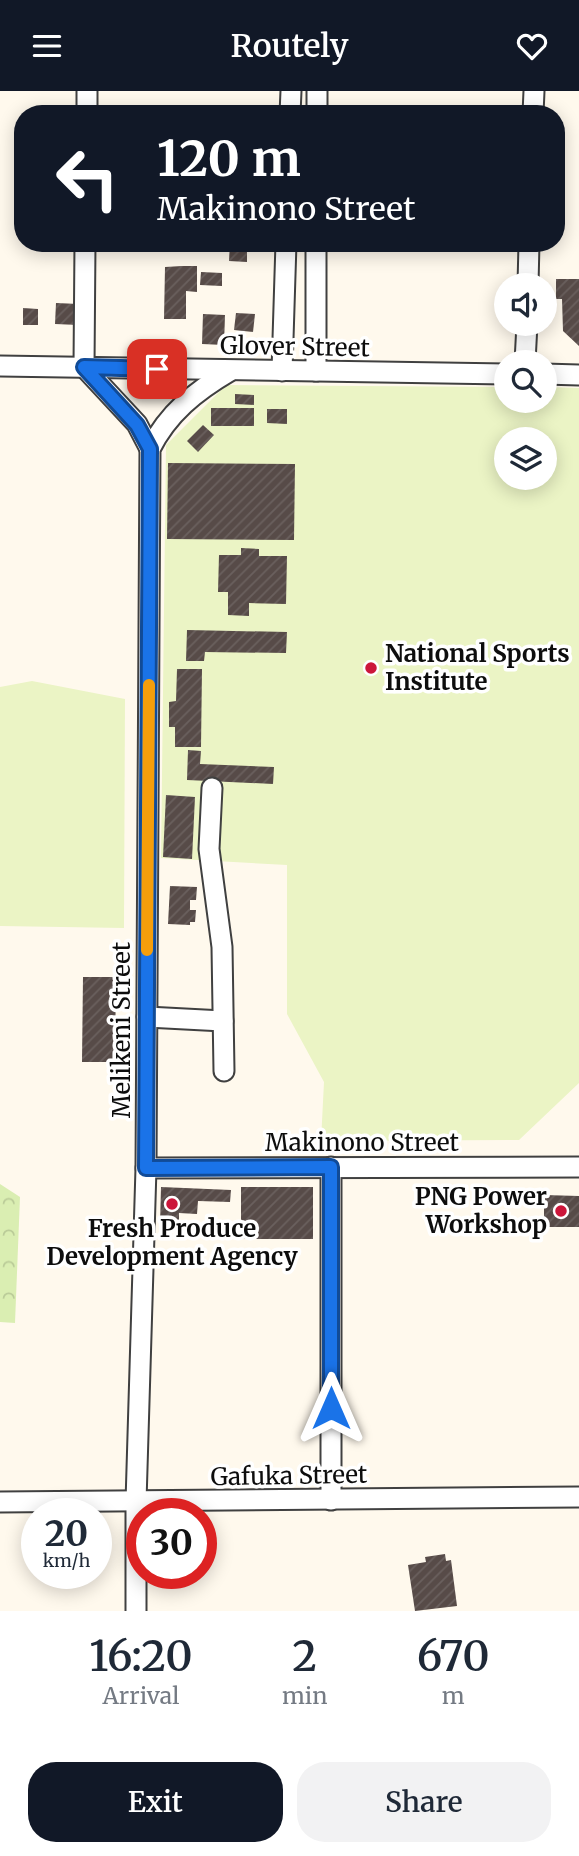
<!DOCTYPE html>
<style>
body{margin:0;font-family:Merriweather,serif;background:#f2f2f3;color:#1f2937;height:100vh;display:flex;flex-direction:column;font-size:26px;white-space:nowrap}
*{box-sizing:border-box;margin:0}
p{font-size:23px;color:#747a83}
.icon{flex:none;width:38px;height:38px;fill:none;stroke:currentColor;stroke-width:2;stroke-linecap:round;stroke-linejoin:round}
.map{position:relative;height:1520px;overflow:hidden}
.side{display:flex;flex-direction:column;background:#fff;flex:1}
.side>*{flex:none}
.banner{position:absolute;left:14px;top:14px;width:551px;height:147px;border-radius:28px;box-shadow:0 4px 18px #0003;background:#111827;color:#fff;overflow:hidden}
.fabs{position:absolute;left:494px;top:182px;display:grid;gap:14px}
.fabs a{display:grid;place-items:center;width:63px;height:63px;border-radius:50%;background:#fff;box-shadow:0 4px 18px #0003;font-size:35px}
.speed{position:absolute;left:21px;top:1407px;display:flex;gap:14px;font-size:35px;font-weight:700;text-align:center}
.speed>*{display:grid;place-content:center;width:91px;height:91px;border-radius:50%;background:#fff;box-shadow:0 4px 18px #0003;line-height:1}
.speed small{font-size:18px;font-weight:400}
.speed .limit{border:10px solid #d22;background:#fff;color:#111}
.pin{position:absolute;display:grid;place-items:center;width:60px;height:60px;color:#fff;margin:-30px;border-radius:14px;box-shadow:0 4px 10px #0006}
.me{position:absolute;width:77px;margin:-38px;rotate:0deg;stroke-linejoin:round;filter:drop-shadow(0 0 5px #0008)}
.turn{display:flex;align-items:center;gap:24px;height:147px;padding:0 28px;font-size:32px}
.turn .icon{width:91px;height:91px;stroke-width:2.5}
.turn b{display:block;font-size:49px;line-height:60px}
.eta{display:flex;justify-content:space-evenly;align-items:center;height:119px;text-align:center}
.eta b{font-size:42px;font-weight:600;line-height:49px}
.cta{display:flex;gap:14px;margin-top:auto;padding:14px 28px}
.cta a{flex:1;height:80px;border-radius:28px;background:#111827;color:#fff;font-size:28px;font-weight:600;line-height:80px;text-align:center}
.cta a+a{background:#f2f2f3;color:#1f2937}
header{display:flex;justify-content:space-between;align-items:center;height:91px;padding:0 28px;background:#111827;color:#fff;font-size:32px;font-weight:600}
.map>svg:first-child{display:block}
</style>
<header><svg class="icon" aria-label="menu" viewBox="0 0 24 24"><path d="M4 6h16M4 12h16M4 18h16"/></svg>Routely<svg class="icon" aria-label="heart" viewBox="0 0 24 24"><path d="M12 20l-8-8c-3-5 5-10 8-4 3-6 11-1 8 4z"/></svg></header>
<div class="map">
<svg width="579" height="1520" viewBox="0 0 579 1520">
<defs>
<pattern id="park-crowns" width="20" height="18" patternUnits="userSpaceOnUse" patternTransform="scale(1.75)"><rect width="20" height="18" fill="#daeeb2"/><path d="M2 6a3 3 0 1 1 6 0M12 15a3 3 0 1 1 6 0" fill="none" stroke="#bacb98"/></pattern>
<pattern id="building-hatch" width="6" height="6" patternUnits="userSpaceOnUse" patternTransform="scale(1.75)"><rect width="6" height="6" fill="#574b48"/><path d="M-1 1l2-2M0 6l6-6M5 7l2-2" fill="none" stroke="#6a605e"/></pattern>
</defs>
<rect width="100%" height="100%" fill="#fff9ed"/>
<path fill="url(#park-crowns)" d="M0,1093L20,1106L15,1232L0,1231Z"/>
<g fill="#ebf4c5" fill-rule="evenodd">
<path d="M226,294L506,296V310H544V296L579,297V992L519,1049L321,1050L324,991L287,923V774L161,767L166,354ZM506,348H544V387H506Z"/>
<path d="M32,590L125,608L124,837L0,835V596Z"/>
</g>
<g fill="url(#building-hatch)">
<path d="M230,152L247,153V171L229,170Z"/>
<path d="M182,175H197V201L186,200V228H164L165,176Z"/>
<path d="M201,181L222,182V195L200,194Z"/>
<path d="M556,188H579V255L563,240L562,208H556Z"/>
<path d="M56,212L79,213L78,234L55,233Z"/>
<path d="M23,217L38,218V234H23Z"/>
<path d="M236,222L255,223L253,241L234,239Z"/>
<path d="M203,223L225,224L224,254L202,253Z"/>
<path d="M235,303L254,304V314L235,313Z"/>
<rect x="211" y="317" width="43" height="18"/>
<path d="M267,318H287V333L267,332Z"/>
<path d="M203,334L214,344L198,361L187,350Z"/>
<path d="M168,372L295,373L294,449L167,448Z"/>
<path d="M241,457L259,458V465H287L286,513L249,512V525L228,524V501H218L219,464H241Z"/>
<path d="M187,539L287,541L286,562L205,561L204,570H186Z"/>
<path d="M177,578H202L201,656H175V636H169V611L176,610Z"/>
<path d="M188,659L201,660L200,673L274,676L273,693L187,689Z"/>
<path d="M166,704L195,706L192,768L163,766Z"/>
<path d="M170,795L197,796L196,809H190V819H196L195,831H190V834L168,833Z"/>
<path d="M83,886H116L115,971H82Z"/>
<path d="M161,1096L231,1099L230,1111L198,1110L197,1123L179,1122V1135L160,1134Z"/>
<rect x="241" y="1096" width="72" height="52"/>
<path d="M544,1104L579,1105V1136H544Z"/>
<path d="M445,1463L446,1470L451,1469L457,1515L415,1520L408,1474L426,1471L425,1466Z"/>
</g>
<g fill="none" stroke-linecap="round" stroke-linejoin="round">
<defs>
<g id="minor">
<path d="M87,23V0"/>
<path d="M290,23L291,0"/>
<path d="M317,23V0"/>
<path d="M533,23L534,0"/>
<path d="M85,152L84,276L137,333L150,358"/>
<path d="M528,194L529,152"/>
<path d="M525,271L527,233"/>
<path d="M0,275L506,283"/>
<path d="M282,280L286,152"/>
<path d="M316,280V152"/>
<path d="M544,283L579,284"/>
<path d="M212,697L209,758L222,856L224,980"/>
<path d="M147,926L223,930"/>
<path d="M146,1077L579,1076"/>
<path d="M331,1409V1076"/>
<path d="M0,1411L579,1406"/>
<path d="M136,1520V1411L146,1077L150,358C168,322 196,300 230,280"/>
</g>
</defs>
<use href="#minor" stroke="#404040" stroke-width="23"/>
<use href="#minor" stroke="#fff" stroke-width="19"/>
</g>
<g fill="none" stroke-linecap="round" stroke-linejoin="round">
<defs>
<path id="route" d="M157,278L84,276L137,334L150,358L146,1077L331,1076V1317"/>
</defs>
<use href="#route" stroke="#114b97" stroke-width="18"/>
<use href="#route" stroke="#1a73e8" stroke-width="12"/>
<path stroke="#f59e0b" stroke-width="12" d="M147,859L149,594"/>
</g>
<g fill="#cc163a" stroke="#fff" stroke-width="2.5">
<circle cx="371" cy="577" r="7"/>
<circle cx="172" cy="1113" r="7"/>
<circle cx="561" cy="1120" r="7"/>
</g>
<g text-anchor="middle" stroke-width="7" stroke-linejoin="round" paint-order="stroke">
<g font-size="24" fill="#0d0d0d" stroke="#fff">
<text transform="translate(295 256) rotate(1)" y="8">Glover Street</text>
<text transform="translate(122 939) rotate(-90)" y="8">Melikeni Street</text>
<text x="362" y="1060">Makinono Street</text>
<text transform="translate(289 1385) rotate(-1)" y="8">Gafuka Street</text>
</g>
<g font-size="24" font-weight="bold" fill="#0d0d0d" stroke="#fff" text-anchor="start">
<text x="385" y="571">National Sports<tspan x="385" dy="28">Institute</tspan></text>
<text x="547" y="1114" text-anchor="end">PNG Power<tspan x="547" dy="28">Workshop</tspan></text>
<text x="172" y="1146" text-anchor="middle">Fresh Produce<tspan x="172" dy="28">Development Agency</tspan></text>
</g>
</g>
</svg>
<div class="fabs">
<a><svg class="icon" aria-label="sound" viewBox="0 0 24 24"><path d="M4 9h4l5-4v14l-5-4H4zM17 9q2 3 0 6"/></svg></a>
<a><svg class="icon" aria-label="search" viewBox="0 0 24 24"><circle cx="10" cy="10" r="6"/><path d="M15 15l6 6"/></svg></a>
<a><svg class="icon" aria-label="layers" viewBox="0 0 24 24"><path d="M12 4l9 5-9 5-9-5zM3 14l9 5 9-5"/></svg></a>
</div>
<div class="speed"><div>20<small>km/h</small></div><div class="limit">30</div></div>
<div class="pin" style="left:157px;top:278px;background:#d93025"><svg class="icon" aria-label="arrive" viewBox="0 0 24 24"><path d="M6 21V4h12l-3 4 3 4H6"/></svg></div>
<svg class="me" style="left:331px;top:1317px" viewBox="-20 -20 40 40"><path d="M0-17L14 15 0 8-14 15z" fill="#1a73e8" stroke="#fff" stroke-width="4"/></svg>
<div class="banner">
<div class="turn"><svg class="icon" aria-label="left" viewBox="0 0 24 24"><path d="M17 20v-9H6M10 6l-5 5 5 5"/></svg><div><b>120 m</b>Makinono Street</div></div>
</div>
</div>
<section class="side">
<div class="eta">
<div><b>16:20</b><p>Arrival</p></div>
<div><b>2</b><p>min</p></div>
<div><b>670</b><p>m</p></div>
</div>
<div class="cta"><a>Exit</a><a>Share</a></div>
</section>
